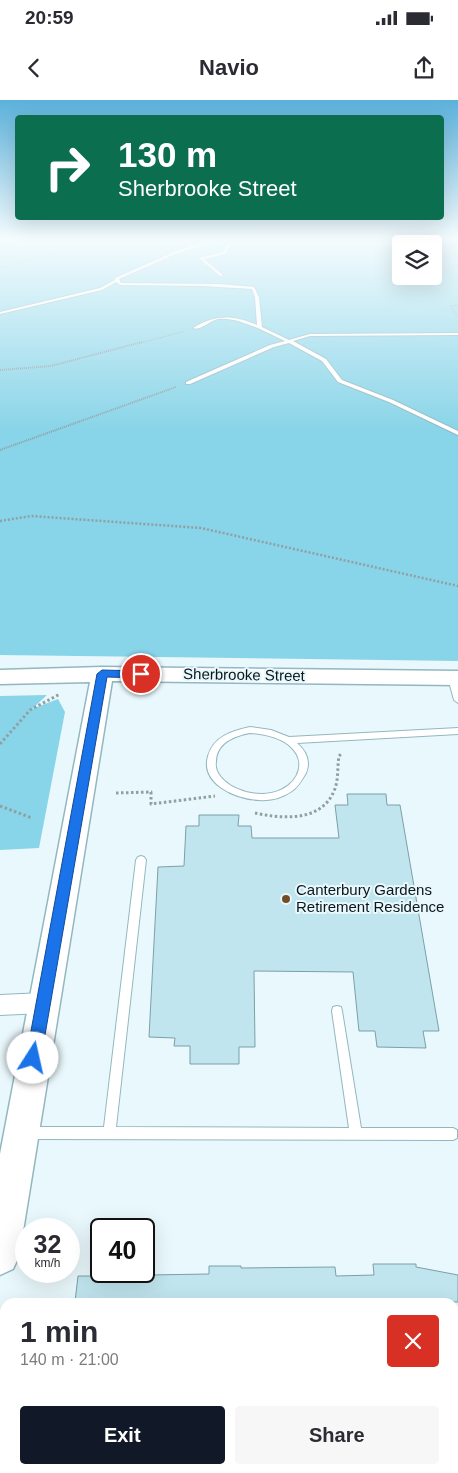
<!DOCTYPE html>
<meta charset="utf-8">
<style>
body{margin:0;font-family:Arial,sans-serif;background:#f7f7f7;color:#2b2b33;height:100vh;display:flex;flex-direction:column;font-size:19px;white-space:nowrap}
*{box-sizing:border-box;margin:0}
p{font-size:16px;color:#7c7c81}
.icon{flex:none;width:28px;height:28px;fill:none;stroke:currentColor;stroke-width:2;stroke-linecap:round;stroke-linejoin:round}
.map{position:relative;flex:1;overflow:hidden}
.sheet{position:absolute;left:0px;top:1198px;width:459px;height:176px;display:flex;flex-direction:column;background:#fff;border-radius:15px 15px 0 0;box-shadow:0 5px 20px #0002}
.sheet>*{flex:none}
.top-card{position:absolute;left:15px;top:15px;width:429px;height:105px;border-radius:5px;box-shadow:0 5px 20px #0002;background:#0b6e4f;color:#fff;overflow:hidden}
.controls{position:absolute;left:392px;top:135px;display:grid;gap:10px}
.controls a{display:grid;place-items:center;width:50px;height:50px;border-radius:5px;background:#fff;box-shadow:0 5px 20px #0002;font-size:25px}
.speed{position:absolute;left:15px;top:1118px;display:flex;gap:10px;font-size:25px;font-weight:700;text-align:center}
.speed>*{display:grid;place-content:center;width:65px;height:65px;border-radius:50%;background:#fff;box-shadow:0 5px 20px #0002;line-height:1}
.speed small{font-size:12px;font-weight:400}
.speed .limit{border:2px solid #111;border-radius:8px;background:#fff;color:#111}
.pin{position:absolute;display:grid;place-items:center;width:42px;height:42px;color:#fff;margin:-21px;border:2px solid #fff;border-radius:50%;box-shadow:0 1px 5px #0007}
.me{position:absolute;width:55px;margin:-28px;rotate:10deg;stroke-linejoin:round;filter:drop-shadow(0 0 4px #0008)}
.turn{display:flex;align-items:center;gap:18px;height:105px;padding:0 20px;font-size:22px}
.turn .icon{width:65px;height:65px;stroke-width:2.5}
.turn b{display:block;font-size:35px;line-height:42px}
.round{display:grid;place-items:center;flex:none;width:52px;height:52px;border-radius:5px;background:#f7f7f7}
.headline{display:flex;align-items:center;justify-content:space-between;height:85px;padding:0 20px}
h1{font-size:30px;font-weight:700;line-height:38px}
.cta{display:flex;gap:10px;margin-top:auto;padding:10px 20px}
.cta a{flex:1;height:58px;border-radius:5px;background:#111827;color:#fff;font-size:20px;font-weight:700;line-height:58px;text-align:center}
.cta a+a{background:#f7f7f7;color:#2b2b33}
.status{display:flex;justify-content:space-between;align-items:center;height:35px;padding:0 25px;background:#fff;direction:ltr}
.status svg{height:14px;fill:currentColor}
header{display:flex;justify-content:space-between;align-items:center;height:65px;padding:0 20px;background:#fff;font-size:22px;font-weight:700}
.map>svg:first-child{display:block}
</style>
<div class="status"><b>20:59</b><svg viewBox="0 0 49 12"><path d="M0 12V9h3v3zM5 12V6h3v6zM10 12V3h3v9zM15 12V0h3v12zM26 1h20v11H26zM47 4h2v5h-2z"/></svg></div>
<header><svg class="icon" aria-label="back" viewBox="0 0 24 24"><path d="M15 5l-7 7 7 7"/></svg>Navio<svg class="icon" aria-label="share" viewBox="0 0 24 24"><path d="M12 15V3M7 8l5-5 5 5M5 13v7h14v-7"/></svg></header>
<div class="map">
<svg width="458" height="1373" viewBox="0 0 458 1373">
<rect width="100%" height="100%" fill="#e9f8fc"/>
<g fill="#88d4e8" fill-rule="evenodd">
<path d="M0,139H458V561L0,555ZM401,144H434V176H401Z"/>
<path d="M47,595L32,609L58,599L65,612L39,748L0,750V596Z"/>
</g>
<g fill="#c0e5ef" stroke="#7c9fa8">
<path d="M347,694H386L387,705H400L439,931H423L426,948L377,947L375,931H359L353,872L254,871L255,947H239V964H190V946H174L175,938L149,937L158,767L184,766L186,726H199V715H239L238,726H251L252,738H339L335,705H348Z"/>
<path d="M373,1164H416V1167L458,1175V1202H75L78,1176H116V1171H149V1175L209,1174V1166H241V1168L335,1167L336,1176L374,1175Z"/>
</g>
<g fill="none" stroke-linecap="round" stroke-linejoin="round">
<defs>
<g id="lane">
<path d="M215,139H222L233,143L225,154L204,159L222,174V176H220L199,158L223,152L229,143L219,140L178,153L119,179L121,183L219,184L254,187L259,197L262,227L289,240L310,234L458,233V235L310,236L293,241L326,259L342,280L393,300L458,331V335L389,302L338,282L322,261L289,243L274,247L190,284H186V282L270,245L285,241C267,233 238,216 218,219C209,221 201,231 193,228C215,214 234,215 257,225L255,197L252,189L203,186L120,185L116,182L102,190L0,214V212L100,188L115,180V178L176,151Z"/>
<path d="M452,575L456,578L458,586V603L454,600L448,578Z"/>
<path d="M250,627L271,630L289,637L458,628V634L297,643C306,651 311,661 306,673C302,680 298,687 292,691C282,698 270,701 259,700C236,699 200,684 208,656C214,636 232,631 250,627ZM250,633C329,639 302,706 246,692C236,689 226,684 220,676C217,672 215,667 216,662C216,643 234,636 250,633Z"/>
<path d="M141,756L144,757L146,760L116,1027L349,1028L332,911L333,907L337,906L341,907L342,911L361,1028H453L457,1030V1038L453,1040L28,1039L24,1037L22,1033L24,1029L28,1027H104L136,760L138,757Z"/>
</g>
<g id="street">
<path d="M43,893L51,896L54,903L51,910L43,913L0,915V895Z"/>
<path d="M0,1358L5,1359V1369H15L17,1373H0Z"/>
</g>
<path id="secondary" d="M102,567L458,571V585L112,581L19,1156L13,1169L0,1175V1054L90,582L0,584V570Z"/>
</defs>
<use href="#lane" stroke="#93b7c0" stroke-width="2"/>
<use href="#street" stroke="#93b7c0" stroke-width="2"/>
<use href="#secondary" stroke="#93b7c0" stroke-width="3"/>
<g stroke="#919fa3" stroke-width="1" stroke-dasharray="1 1" stroke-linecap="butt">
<path d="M0,168L99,142L149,139"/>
<path d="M458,205L450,206L458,217"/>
<path d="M137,244L185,231"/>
</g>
<g stroke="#919fa3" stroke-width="2" stroke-dasharray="1 1" stroke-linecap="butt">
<path d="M0,270L51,266L142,242"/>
<path d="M0,350L176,287"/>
</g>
<path stroke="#919fa3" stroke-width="2.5" stroke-dasharray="2 2" stroke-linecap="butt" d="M0,421L31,416L201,428L458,486"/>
<g stroke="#919fa3" stroke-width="3" stroke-dasharray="2.5 2.5" stroke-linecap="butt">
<path d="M0,644L30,610L60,594"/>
<path d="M116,693L151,692V704L215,696"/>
<path d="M0,706L32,718"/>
<path d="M255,713C283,719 321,722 334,691C339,680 337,667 339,656L342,653"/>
</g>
<use href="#lane" fill="#fff" fill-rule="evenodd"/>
<use href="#street" fill="#fff" fill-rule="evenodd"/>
<use href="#secondary" fill="#fff" fill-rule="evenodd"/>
</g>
<linearGradient id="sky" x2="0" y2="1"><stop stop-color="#5bb1db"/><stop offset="0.42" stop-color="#f5fcfe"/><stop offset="1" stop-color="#f5fcfe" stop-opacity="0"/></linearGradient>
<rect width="458" height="331" fill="url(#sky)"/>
<path fill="#1a73e8" stroke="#114b97" d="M102,570L141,571L146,574L141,578L107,577L41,958L39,963L33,966L28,963L26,958L97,574Z"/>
<circle fill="#724e28" stroke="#e9f8fc" stroke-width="2" cx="286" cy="799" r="5"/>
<g text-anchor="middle" stroke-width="4" stroke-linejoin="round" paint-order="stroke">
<g font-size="15" fill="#0a171b" stroke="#e9f8fc">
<text transform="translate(244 575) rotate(1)" y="5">Sherbrooke Street</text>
</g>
<g font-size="15" fill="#0a171b" stroke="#e9f8fc" text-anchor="start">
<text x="296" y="795">Canterbury Gardens<tspan x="296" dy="17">Retirement Residence</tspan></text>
</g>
</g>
</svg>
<div class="controls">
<a><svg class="icon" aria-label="layers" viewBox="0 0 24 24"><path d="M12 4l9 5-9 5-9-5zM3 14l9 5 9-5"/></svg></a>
</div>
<div class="speed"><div>32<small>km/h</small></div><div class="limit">40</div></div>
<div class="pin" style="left:141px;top:574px;background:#d93025"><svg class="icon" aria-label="arrive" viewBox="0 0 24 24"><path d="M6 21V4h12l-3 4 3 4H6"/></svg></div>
<svg class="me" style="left:33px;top:958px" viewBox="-20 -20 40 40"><circle r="19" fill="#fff"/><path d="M0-13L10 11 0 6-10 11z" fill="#1a73e8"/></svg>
<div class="top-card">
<div class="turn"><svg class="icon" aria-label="right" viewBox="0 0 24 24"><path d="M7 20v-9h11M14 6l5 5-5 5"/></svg><div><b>130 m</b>Sherbrooke Street</div></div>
</div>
<section class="sheet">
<div class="headline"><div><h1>1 min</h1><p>140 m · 21:00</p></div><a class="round" style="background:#d93025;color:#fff"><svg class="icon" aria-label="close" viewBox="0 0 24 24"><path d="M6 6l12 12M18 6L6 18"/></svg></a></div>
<div class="cta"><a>Exit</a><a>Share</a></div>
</section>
</div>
